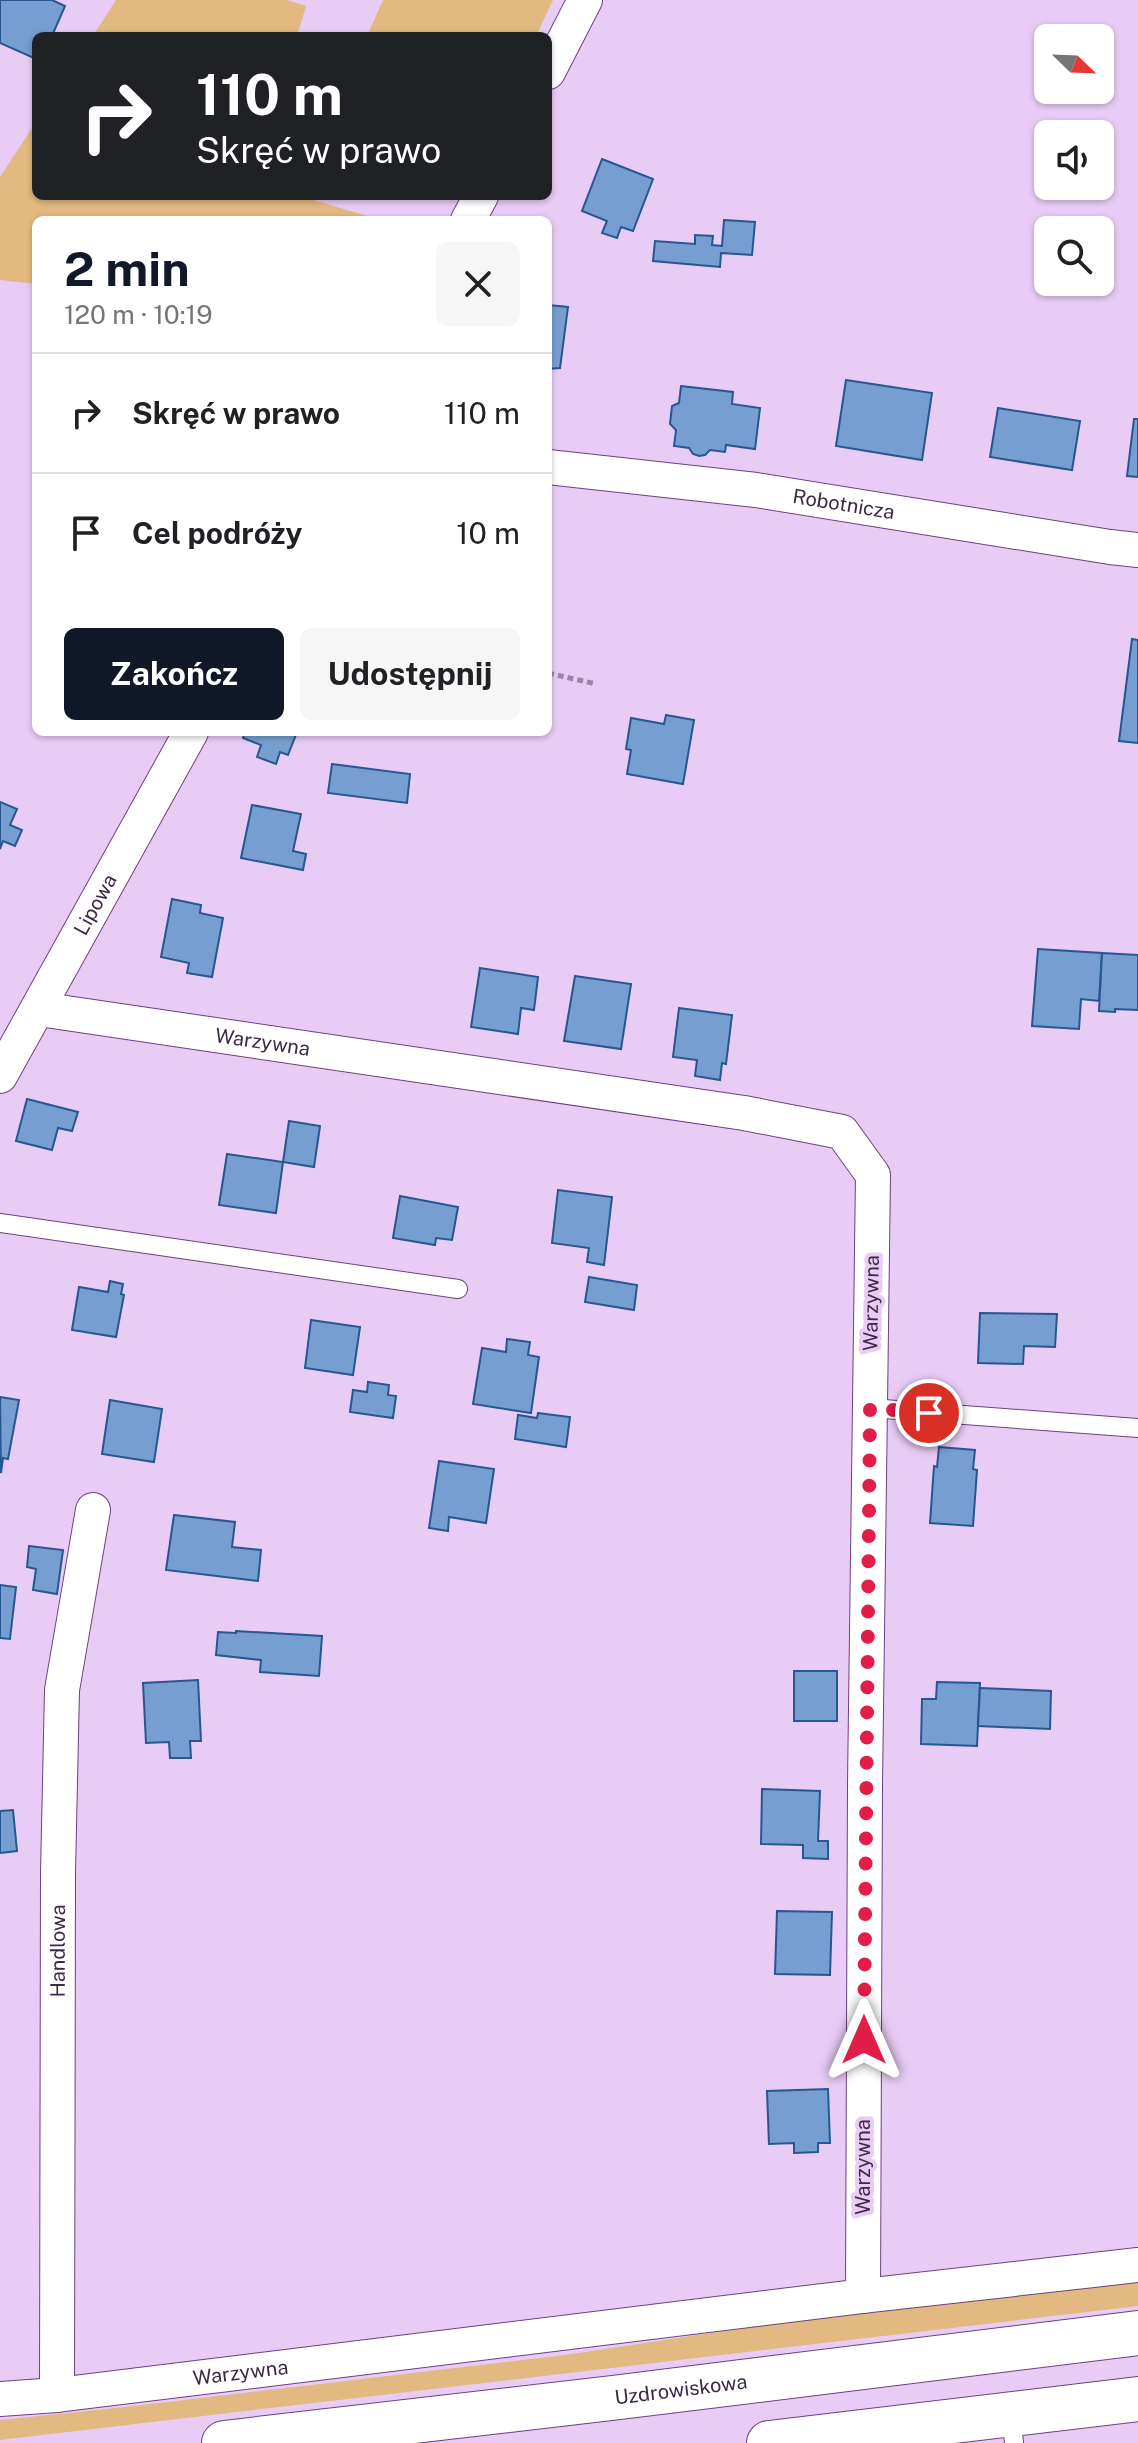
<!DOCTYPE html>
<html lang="pl">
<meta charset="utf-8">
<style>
body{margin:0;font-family:"Public Sans",sans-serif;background:#f6f6f6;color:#202124;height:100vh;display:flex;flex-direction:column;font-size:30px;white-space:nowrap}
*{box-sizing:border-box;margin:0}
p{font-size:26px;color:#757577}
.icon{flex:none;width:44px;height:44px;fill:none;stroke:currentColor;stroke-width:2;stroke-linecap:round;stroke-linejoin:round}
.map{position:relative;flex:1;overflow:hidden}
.drawer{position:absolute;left:32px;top:216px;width:520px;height:520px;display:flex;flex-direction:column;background:#fff;border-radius:12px;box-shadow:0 2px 6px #0004}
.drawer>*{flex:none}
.guide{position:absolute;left:32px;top:32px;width:520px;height:168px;border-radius:12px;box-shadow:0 2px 6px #0004;background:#202124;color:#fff;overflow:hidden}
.needle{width:52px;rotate:113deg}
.fabs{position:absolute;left:1034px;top:24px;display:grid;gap:16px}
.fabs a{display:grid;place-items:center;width:80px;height:80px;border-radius:12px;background:#fff;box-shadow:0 2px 6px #0004;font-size:40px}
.pin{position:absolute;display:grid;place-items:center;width:68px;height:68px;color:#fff;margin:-34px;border:4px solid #fff;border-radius:50%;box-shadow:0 2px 8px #0007}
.me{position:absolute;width:88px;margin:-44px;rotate:0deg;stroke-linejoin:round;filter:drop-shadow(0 0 6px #0008)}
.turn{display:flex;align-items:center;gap:28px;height:168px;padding:0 32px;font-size:36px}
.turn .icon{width:104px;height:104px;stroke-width:2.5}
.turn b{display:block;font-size:56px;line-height:68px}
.round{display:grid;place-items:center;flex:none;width:84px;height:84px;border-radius:12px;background:#f6f6f6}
.head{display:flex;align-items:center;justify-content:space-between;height:136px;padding:0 32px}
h1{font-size:48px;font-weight:700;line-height:60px;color:#111827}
.cta{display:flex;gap:16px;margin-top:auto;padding:16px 32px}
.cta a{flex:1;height:92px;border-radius:12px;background:#111827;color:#fff;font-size:32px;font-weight:700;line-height:92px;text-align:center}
.cta a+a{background:#f6f6f6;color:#202124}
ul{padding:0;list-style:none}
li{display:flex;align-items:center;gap:24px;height:120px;padding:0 32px;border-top:2px solid #e0e0e0}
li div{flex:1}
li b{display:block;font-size:30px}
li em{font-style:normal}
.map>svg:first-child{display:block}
</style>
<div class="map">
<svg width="1138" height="2443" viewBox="0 0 1138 2443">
<rect width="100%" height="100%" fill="#e8ccf6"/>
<g fill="#e2b981">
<path d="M116,0H287L306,6L297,36H93Z"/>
<path d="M383,0H553L536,36H367Z"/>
<path d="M36,122V196H300L381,220H36V284L0,280V177Z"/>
<path d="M1138,2275V2306L0,2440V2420L125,2407L565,2355L958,2296Z"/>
</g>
<g fill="#769ed0" stroke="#265790" stroke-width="2">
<path d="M0,0H52L65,6L52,36H36V59L0,43Z"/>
<path d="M602,159L653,179L633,231L621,227L617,238L602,233L607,221L582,211Z"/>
<path d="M724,220L755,222L752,255L721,253L720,267L653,261L655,241L695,244V235L713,236L712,245L722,246Z"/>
<path d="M548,305L568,307L560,368L548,369Z"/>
<path d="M846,380L932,393L922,460L836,446Z"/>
<path d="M681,386L733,392L732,404L760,408L755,449L726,445L725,452L710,450L705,455L699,456L693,454L689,448L674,446L676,430L670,424L672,406L679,403Z"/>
<path d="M998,408L1080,421L1072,470L990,457Z"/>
<path d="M1134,419H1138V477L1127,476Z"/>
<path d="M1132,639L1138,640V743L1119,741Z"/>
<path d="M666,715L694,720L683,784L627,774L631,750L626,749L631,718L664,724Z"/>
<path d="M245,732H297L288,755L280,752L276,764L257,757L261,745L243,738Z"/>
<path d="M332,764L410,774L407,803L328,793Z"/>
<path d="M0,802L17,809L10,825L22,830L15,846L3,841L0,849Z"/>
<path d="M252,805L301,814L293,851L306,854L303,870L241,858Z"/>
<path d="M172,899L201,905L200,913L223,918L212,977L187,973L189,963L161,957Z"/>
<path d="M1038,949L1102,953L1099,1001L1081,999L1079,1029L1032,1026Z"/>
<path d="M1102,953L1138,955V1010L1115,1009V1012L1099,1011Z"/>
<path d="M480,968L538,977L534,1010L521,1008L518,1034L471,1027Z"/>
<path d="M575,976L631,984L621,1049L564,1041Z"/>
<path d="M679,1008L732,1015L726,1064L722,1063L720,1080L695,1076L697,1060L673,1057Z"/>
<path d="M27,1099L78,1112L72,1131L58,1128L52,1150L16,1141Z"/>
<path d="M289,1121L320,1126L314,1167L283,1162Z"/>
<path d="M227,1154L283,1162L276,1213L219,1205Z"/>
<path d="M558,1190L612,1197L604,1265L587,1262L589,1248L552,1243Z"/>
<path d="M400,1196L458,1207L452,1240L436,1238L435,1245L393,1238Z"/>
<path d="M589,1277L637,1285L634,1310L585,1302Z"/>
<path d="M110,1281L123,1284L121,1294L124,1295L116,1337L72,1330L79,1287L108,1292Z"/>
<path d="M980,1313L1057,1314L1055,1347L1024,1346L1023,1364L978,1363Z"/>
<path d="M311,1320L360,1327L353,1375L305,1368Z"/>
<path d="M507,1339L530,1342L528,1355L539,1357L531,1413L473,1404L482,1348L506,1352Z"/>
<path d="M368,1382L389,1385L388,1395L396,1396L393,1418L350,1412L353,1390L367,1392Z"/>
<path d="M0,1397L19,1400L8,1459L3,1458L1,1473Z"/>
<path d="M110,1400L162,1409L154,1462L102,1454Z"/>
<path d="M538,1413L570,1417L566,1447L515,1439L518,1415L537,1418Z"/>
<path d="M939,1447L975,1450L973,1469L977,1470L973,1526L930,1523L934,1466L937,1467Z"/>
<path d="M439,1461L494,1469L486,1523L449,1517L448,1531L429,1528Z"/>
<path d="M174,1515L235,1522L232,1547L261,1550L258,1581L166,1570Z"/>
<path d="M29,1546L63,1550L57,1594L33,1590L36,1569L27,1567Z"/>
<path d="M0,1585L16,1587L10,1639L0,1638Z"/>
<path d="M236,1631L322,1636L319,1676L260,1672L261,1660L216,1655L218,1632L236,1633Z"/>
<rect x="794" y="1671" width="43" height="50"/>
<path d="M198,1680L201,1741H190L191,1758H170L169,1742L146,1743L143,1683Z"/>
<path d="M937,1682L980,1683L977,1746L921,1744L922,1699H936Z"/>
<path d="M980,1688L1051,1691L1050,1729L978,1726Z"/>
<path d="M762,1789L820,1791L818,1841H828V1859L803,1858V1845L761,1844Z"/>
<path d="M13,1810L17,1851L0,1853V1811Z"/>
<path d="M777,1911L832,1912L830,1975L775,1974Z"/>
<path d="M828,2089L830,2143H818V2152L794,2153V2143L769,2144L767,2091Z"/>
</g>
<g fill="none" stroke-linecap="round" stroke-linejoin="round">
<defs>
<g id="service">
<path d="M0,1223L458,1289"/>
<path d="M870,1408L1138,1428"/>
<path d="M1011,2414L1014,2443"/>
</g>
<g id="minor">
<path d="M548,72L585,0"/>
<path d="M468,220L481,196"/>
<path id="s1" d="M548,467L756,490L1110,547L1138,550"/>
<path id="s2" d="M39,1009L744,1113L842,1132L873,1175L865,1785L863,2296"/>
<path id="s3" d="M0,1076L191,732"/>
<path id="s4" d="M57,2395L58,1873L62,1690L93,1510"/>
<path id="s5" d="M0,2399L57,2395L863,2296L1138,2265"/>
</g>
<g id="primary">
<path id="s6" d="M224,2443L612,2398L1138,2333"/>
<path d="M769,2443L1138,2399"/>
</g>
</defs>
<use href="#service" stroke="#6c4280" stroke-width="20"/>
<use href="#minor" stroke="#6c4280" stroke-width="36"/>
<use href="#primary" stroke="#6c4280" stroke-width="46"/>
<path stroke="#9c84a8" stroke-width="5" stroke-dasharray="6 4" stroke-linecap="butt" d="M548,673L596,684"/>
<use href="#service" stroke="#fff" stroke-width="18"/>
<use href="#minor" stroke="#fff" stroke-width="34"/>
<use href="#primary" stroke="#fff" stroke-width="44"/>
</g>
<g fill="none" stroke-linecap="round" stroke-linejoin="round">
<path stroke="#e11d48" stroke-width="14" stroke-dasharray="0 25.2" d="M864,2040L870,1408L929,1413"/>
</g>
<g text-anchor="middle" stroke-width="8" stroke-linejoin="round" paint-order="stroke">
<g font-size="20" fill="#3c2945" stroke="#e8ccf6">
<text dy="7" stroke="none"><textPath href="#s1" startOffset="298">Robotnicza</textPath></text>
<text dy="7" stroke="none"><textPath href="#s3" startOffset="196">Lipowa</textPath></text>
<text dy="7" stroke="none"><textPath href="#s2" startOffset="226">Warzywna</textPath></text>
<text transform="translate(871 1303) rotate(-89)" y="7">Warzywna</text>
<text dy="7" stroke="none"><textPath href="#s4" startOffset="444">Handlowa</textPath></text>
<text transform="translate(863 2167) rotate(-90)" y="7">Warzywna</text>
<text dy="7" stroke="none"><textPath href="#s5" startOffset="242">Warzywna</textPath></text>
<text dy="7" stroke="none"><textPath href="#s6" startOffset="460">Uzdrowiskowa</textPath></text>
</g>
</g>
</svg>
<div class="fabs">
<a><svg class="needle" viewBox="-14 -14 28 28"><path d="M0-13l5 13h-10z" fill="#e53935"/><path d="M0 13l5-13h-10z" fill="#757577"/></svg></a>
<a><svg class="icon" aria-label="sound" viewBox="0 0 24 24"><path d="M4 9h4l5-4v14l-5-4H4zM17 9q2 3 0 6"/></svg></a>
<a><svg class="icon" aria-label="search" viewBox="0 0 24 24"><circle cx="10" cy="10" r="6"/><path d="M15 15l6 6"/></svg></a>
</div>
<div class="pin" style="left:929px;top:1413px;background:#d93025"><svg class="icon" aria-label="arrive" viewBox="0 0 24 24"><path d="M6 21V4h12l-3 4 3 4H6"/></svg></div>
<svg class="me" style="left:864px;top:2040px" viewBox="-20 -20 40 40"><path d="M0-17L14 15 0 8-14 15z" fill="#e11d48" stroke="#fff" stroke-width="4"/></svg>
<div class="guide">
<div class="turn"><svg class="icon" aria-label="right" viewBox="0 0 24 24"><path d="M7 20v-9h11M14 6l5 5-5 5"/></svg><div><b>110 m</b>Skręć w prawo</div></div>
</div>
<section class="drawer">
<div class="head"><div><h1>2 min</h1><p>120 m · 10:19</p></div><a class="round"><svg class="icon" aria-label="close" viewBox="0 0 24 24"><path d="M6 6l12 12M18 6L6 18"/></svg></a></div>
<ul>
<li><svg class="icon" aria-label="right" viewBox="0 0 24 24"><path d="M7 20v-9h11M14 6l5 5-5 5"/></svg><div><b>Skręć w prawo</b></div><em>110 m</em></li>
<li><svg class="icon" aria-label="arrive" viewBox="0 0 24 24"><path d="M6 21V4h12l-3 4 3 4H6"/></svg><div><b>Cel podróży</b></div><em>10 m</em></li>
</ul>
<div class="cta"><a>Zakończ</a><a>Udostępnij</a></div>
</section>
</div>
